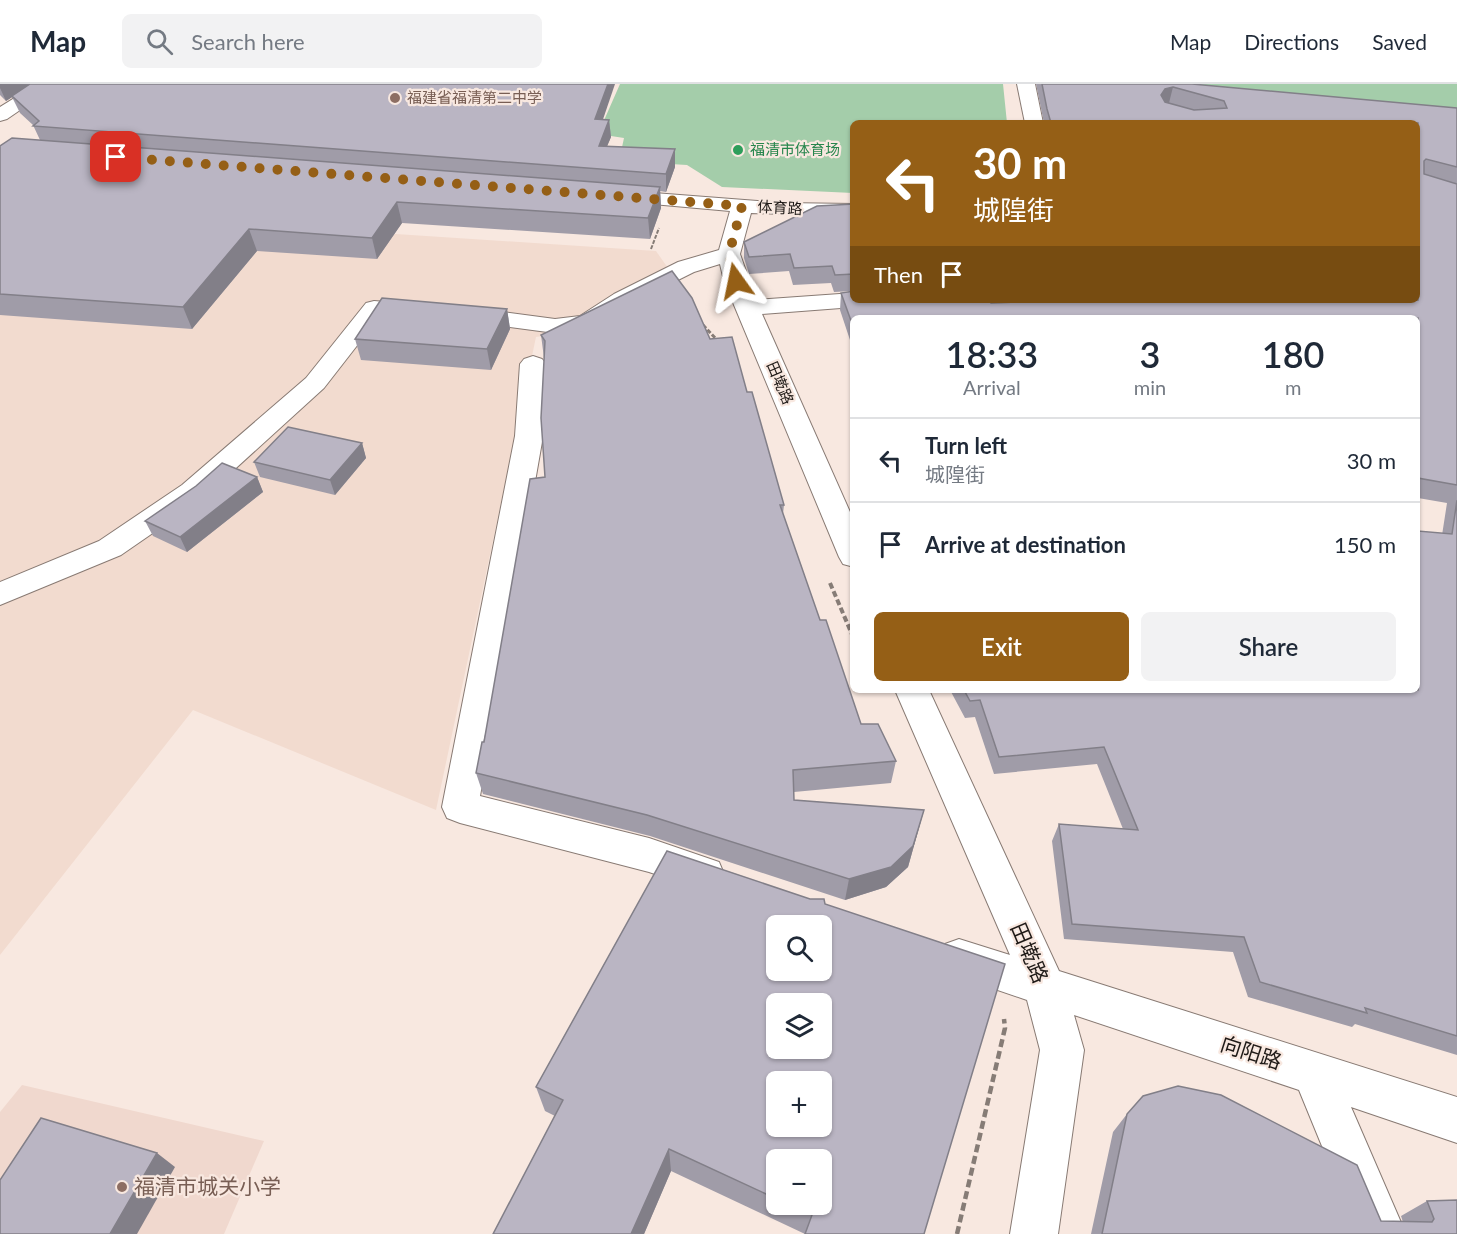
<!DOCTYPE html>
<meta charset="utf-8">
<style>
body{margin:0;font-family:Lato,"Noto Sans SC",sans-serif;background:#f2f2f3;color:#1f2937;height:100vh;display:flex;flex-direction:column;font-size:22px;white-space:nowrap}
*{box-sizing:border-box;margin:0}
p{font-size:20px;color:#747a83}
.icon{flex:none;width:33px;height:33px;fill:none;stroke:currentColor;stroke-width:2;stroke-linecap:round;stroke-linejoin:round}
.map{position:relative;flex:1;overflow:hidden}
.drawer{position:absolute;left:850px;top:231px;width:570px;height:378px;display:flex;flex-direction:column;background:#fff;border-radius:9px;box-shadow:0 2px 4px #0004}
.drawer>*{flex:none}
.banner{position:absolute;left:850px;top:36px;width:570px;height:183px;border-radius:9px;box-shadow:0 2px 4px #0004;background:#955f16;color:#fff;overflow:hidden}
.fabs{position:absolute;left:766px;top:831px;display:grid;gap:12px}
.fabs a{display:grid;place-items:center;width:66px;height:66px;border-radius:9px;background:#fff;box-shadow:0 2px 4px #0004;font-size:30px}
.pin{position:absolute;display:grid;place-items:center;width:51px;height:51px;color:#fff;margin:-26px;border-radius:12px;box-shadow:0 3px 9px #0006}
.me{position:absolute;width:66px;margin:-33px;rotate:348deg;stroke-linejoin:round;filter:drop-shadow(0 0 4px #0008)}
.turn{display:flex;align-items:center;gap:21px;height:126px;padding:0 24px;font-size:27px}
.turn .icon{width:78px;height:78px;stroke-width:2.5}
.turn b{display:block;font-size:42px;line-height:51px}
.then{display:flex;align-items:center;height:57px;padding:0 24px;background:#0003;gap:12px;font-size:22px}
.eta{display:flex;justify-content:space-evenly;align-items:center;height:102px;text-align:center}
.eta b{font-size:36px;font-weight:600;line-height:42px}
.action{display:flex;gap:12px;margin-top:auto;padding:12px 24px}
.action a{flex:1;height:69px;border-radius:9px;background:#955f16;color:#fff;font-size:24px;font-weight:600;line-height:69px;text-align:center}
.action a+a{background:#f2f2f3;color:#1f2937}
ul{padding:0;list-style:none}
li{display:flex;align-items:center;gap:18px;height:84px;padding:0 24px;border-top:2px solid #e0e1e3}
li div{flex:1}
li b{display:block;font-size:22px}
li em{font-style:normal}
header{display:flex;align-items:center;gap:36px;box-sizing:border-box;height:84px;padding:0 30px;background:#fff;border-bottom:2px solid #e0e1e3}
header strong{font-size:28px}
nav{display:flex;gap:33px;margin-inline-start:auto;font-size:21px}
.search{width:420px;height:54px;background:#f2f2f3;display:flex;align-items:center;gap:15px;box-sizing:border-box;padding:0 21px;border-radius:9px;color:#747a83;font-size:22px}
.map>svg:first-child{display:block}
</style>
<header>
<strong>Map</strong>
<div class="search"><svg class="icon" aria-label="search" viewBox="0 0 24 24"><circle cx="10" cy="10" r="6"/><path d="M15 15l6 6"/></svg>Search here</div>
<nav><a>Map</a><a>Directions</a><a>Saved</a></nav>
</header>
<div class="map">
<svg width="1457" height="1150" viewBox="0 0 1457 1150">
<rect width="100%" height="100%" fill="#f8e8e0"/>
<path fill="#f2dbcf" d="M274,142L656,167L699,228L536,253L436,726L193,626L0,871V176Z"/>
<path fill="#f0d8ce" d="M22,1001L264,1057L224,1150H0V1028Z"/>
<g fill="#a4cdaa">
<path d="M620,0H1003L1007,39H854L853,109L722,103L687,81L619,77L624,54L598,50Z"/>
<path d="M1159,0H1457V31Z"/>
</g>
<g fill="none" stroke-linecap="round" stroke-linejoin="round">
<defs>
<g id="minor">
<path d="M1017,0H1035L1043,39H1025Z"/>
<path d="M615,106L783,119L854,120V132L751,129L740,170L756,216L854,209V216H866L862,221L854,223L762,230L854,437V483L843,480L839,473L724,197L720,180L694,188L630,220L595,244L586,246L555,249L495,241L380,232L324,304L202,415L121,471L0,521V498L99,457L182,401L306,294L366,219L374,217L495,227L555,235L580,232L614,210L678,178L719,166L730,127L608,116L605,112L608,108Z"/>
<path d="M533,272L542,275L546,280L543,352L480,712L649,754L719,778L724,790L719,802L705,807L649,788L460,739L447,734L442,723L515,352L520,280L524,275Z"/>
<path d="M895,606H929L1059,887L1457,1013V1059L1351,1023L1406,1150H1358L1299,1006L1074,931L1084,966L1058,1150H1010L1040,966L1027,916L945,888L939,874L945,860L959,855L1010,871Z"/>
</g>
<path id="major" d="M37,0H58L7,35L0,37V23Z"/>
</defs>
<use href="#minor" stroke="#887a73" stroke-width="2"/>
<use href="#major" stroke="#887a73" stroke-width="2"/>
<path stroke="#867c76" stroke-width="2" stroke-dasharray="4 1.5" stroke-linecap="butt" d="M651,165L659,144"/>
<path stroke="#867c76" stroke-width="3" stroke-dasharray="4.5 2" stroke-linecap="butt" d="M703,241L718,257"/>
<path stroke="#867c76" stroke-width="4" stroke-dasharray="6 3" stroke-linecap="butt" d="M830,499L854,555"/>
<path stroke="#867c76" stroke-width="4.5" stroke-dasharray="8 4" stroke-linecap="butt" d="M957,1150L1005,944L1004,935"/>
<use href="#minor" fill="#fff" fill-rule="evenodd"/>
<use href="#major" fill="#fff" fill-rule="evenodd"/>
</g>
<g fill="#a09ca8" fill-rule="evenodd">
<path d="M0,0L609,36L611,53L607,62L675,83L666,108L660,107L661,124L650,155L402,139L377,175L257,167L192,245L0,231V62L40,56L33,41L20,29L12,13L6,17L0,11Z"/>
<path d="M1036,0H1192L1457,24V971L1355,940L1352,943L1248,913L1233,868L1064,855L1052,757L1059,740L1123,745L1097,680L994,690L975,633L965,634L950,606H1418L1447,419L1418,414V234H854V268L840,226L841,209L991,219H1005L1004,216H1418V39H1044Z"/>
<path d="M854,120V207L834,208L831,199L793,201L789,187L749,190L744,174V158Z"/>
<path d="M507,225L510,245L491,286L361,276L355,255Z"/>
<path d="M541,251L710,255L747,308L784,421L783,430L820,536L861,640L896,677L891,699L794,708V716L924,726L908,783L886,803L845,816L650,752L483,710L476,689L545,393L544,274Z"/>
<path d="M362,359L366,374L335,411L260,393L254,378Z"/>
<path d="M257,393L263,408L187,468L153,452L145,437Z"/>
<path d="M667,767L810,815H824L825,820L1005,880L924,1150H805L671,1087L644,1150H493L555,1032L545,1027L536,1003ZM777,842H822V886H777ZM777,920H822V964H777ZM777,998H822V1042H777ZM777,1076H822V1120H777Z"/>
<path d="M1127,1030L1381,1137L1403,1138L1401,1132L1427,1117L1457,1150H1091L1113,1048Z"/>
</g>
<g fill="#827f88">
<path d="M0,0H33L6,17L0,4Z"/>
<path d="M608,0H615L597,53L595,35Z"/>
<path d="M1173,3L1169,19L1160,21L1161,11L1165,5Z"/>
<path d="M609,36L611,53L600,79L599,62Z"/>
<path d="M675,65V83L666,108V90Z"/>
<path d="M660,103L661,124L650,155L648,134Z"/>
<path d="M397,118L402,139L377,175L372,154Z"/>
<path d="M249,145L257,167L192,245L183,223Z"/>
<path d="M507,225L510,245L491,286L487,265Z"/>
<path d="M362,359L366,374L335,411L330,396Z"/>
<path d="M257,393L263,408L187,468L180,453Z"/>
<path d="M924,726L908,783L886,803L845,816L849,795Z"/>
<path d="M669,1065L671,1087L644,1150H631Z"/>
<path d="M157,1069L175,1083L137,1150H110Z"/>
</g>
<g fill="#bab5c3" stroke="#827f88" stroke-width="1.5" fill-rule="evenodd">
<path d="M30,0H608L595,35L609,36L599,62L675,65L666,90L33,42L39,37L12,12Z"/>
<path d="M1042,0H1192L1457,24V83L1426,75L1424,77V90L1457,100V401L1418,394V234H854V245L841,209L854,207V216H989L991,219L1017,218L1016,216H1418V39H1051L1047,25ZM1173,3L1224,17L1227,24L1194,26L1165,18L1161,11L1165,5Z"/>
<path d="M12,54L660,103L648,134L397,118L372,154L249,145L183,223L0,210V62Z"/>
<path d="M854,120V190L835,191L832,182L794,184L790,170L749,173L744,158L817,122Z"/>
<path d="M672,187L692,214L710,255L732,253L747,308H752L784,421H780L820,536H826L861,640H878L896,677L793,686L794,716L924,726L913,762L891,783L849,795L647,731L476,689L482,658H484L530,395L545,393L541,334L545,257L541,251Z"/>
<path d="M382,214L507,225L487,265L355,255Z"/>
<path d="M288,343L362,359L330,396L254,378Z"/>
<path d="M222,379L257,393L180,453L145,437L196,402Z"/>
<path d="M1457,416V952L1365,924L1367,929L1260,898L1244,853L1072,840L1059,740L1138,746L1104,663L999,673L980,616L970,617L964,606H1418V447L1452,450Z"/>
<path d="M667,767L810,815H824L825,820L1005,880L924,1150H805L812,1131L789,1120H822V1076H777V1115L669,1065L631,1150H493L563,1016L536,1003ZM777,842H822V886H777ZM777,920H822V964H777ZM777,998H822V1042H777Z"/>
<path d="M1178,1002L1221,1011L1357,1081L1381,1137L1432,1138L1434,1135L1427,1117L1457,1116V1150H1102L1127,1030L1143,1012Z"/>
<path d="M41,1034L157,1069L110,1150H0V1096Z"/>
</g>
<g fill="none" stroke-linecap="round" stroke-linejoin="round">
<path stroke="#955f16" stroke-width="10" stroke-dasharray="0 18" d="M116,73L742,122L729,170L736,197"/>
</g>
<g fill="#8d6e63" stroke="#f8e8e0" stroke-width="2">
<circle cx="395" cy="14" r="6"/>
<circle cx="122" cy="1103" r="6"/>
</g>
<circle fill="#2e9e5b" stroke="#f8e8e0" stroke-width="2" cx="738" cy="66" r="6"/>
<g text-anchor="middle" stroke-width="4.5" stroke-linejoin="round" paint-order="stroke">
<g font-size="15" fill="#785e54" stroke="#f8e8e0" text-anchor="start">
<text x="407" y="19">福建省福清第二中学</text>
</g>
<g font-size="15" fill="#27864d" stroke="#f8e8e0" text-anchor="start">
<text x="750" y="71">福清市体育场</text>
</g>
<g font-size="15" fill="#1f1a17" stroke="#f8e8e0">
<text transform="translate(780 124) rotate(3)" y="5">体育路</text>
<text transform="translate(780 299) rotate(67)" y="5">田墘路</text>
</g>
<g font-size="21" fill="#1f1a17" stroke="#f8e8e0">
<text transform="translate(1029 869) rotate(67)" y="7">田墘路</text>
<text transform="translate(1251 969) rotate(18)" y="7">向阳路</text>
</g>
<g font-size="21" fill="#785e54" stroke="#f8e8e0" text-anchor="start">
<text x="134" y="1110">福清市城关小学</text>
</g>
</g>
</svg>
<div class="fabs">
<a><svg class="icon" aria-label="search" viewBox="0 0 24 24"><circle cx="10" cy="10" r="6"/><path d="M15 15l6 6"/></svg></a>
<a><svg class="icon" aria-label="layers" viewBox="0 0 24 24"><path d="M12 4l9 5-9 5-9-5zM3 14l9 5 9-5"/></svg></a>
<a>+</a>
<a>−</a>
</div>
<div class="pin" style="left:116px;top:73px;background:#d93025"><svg class="icon" aria-label="arrive" viewBox="0 0 24 24"><path d="M6 21V4h12l-3 4 3 4H6"/></svg></div>
<svg class="me" style="left:736px;top:197px" viewBox="-20 -20 40 40"><path d="M0-17L14 15 0 8-14 15z" fill="#955f16" stroke="#fff" stroke-width="4"/></svg>
<div class="banner">
<div class="turn"><svg class="icon" aria-label="left" viewBox="0 0 24 24"><path d="M17 20v-9H6M10 6l-5 5 5 5"/></svg><div><b>30 m</b>城隍街</div></div>
<div class="then">Then<svg class="icon" aria-label="arrive" viewBox="0 0 24 24"><path d="M6 21V4h12l-3 4 3 4H6"/></svg></div>
</div>
<section class="drawer">
<div class="eta">
<div><b>18:33</b><p>Arrival</p></div>
<div><b>3</b><p>min</p></div>
<div><b>180</b><p>m</p></div>
</div>
<ul>
<li><svg class="icon" aria-label="left" viewBox="0 0 24 24"><path d="M17 20v-9H6M10 6l-5 5 5 5"/></svg><div><b>Turn left</b><p>城隍街</p></div><em>30 m</em></li>
<li><svg class="icon" aria-label="arrive" viewBox="0 0 24 24"><path d="M6 21V4h12l-3 4 3 4H6"/></svg><div><b>Arrive at destination</b></div><em>150 m</em></li>
</ul>
<div class="action"><a>Exit</a><a>Share</a></div>
</section>
</div>
